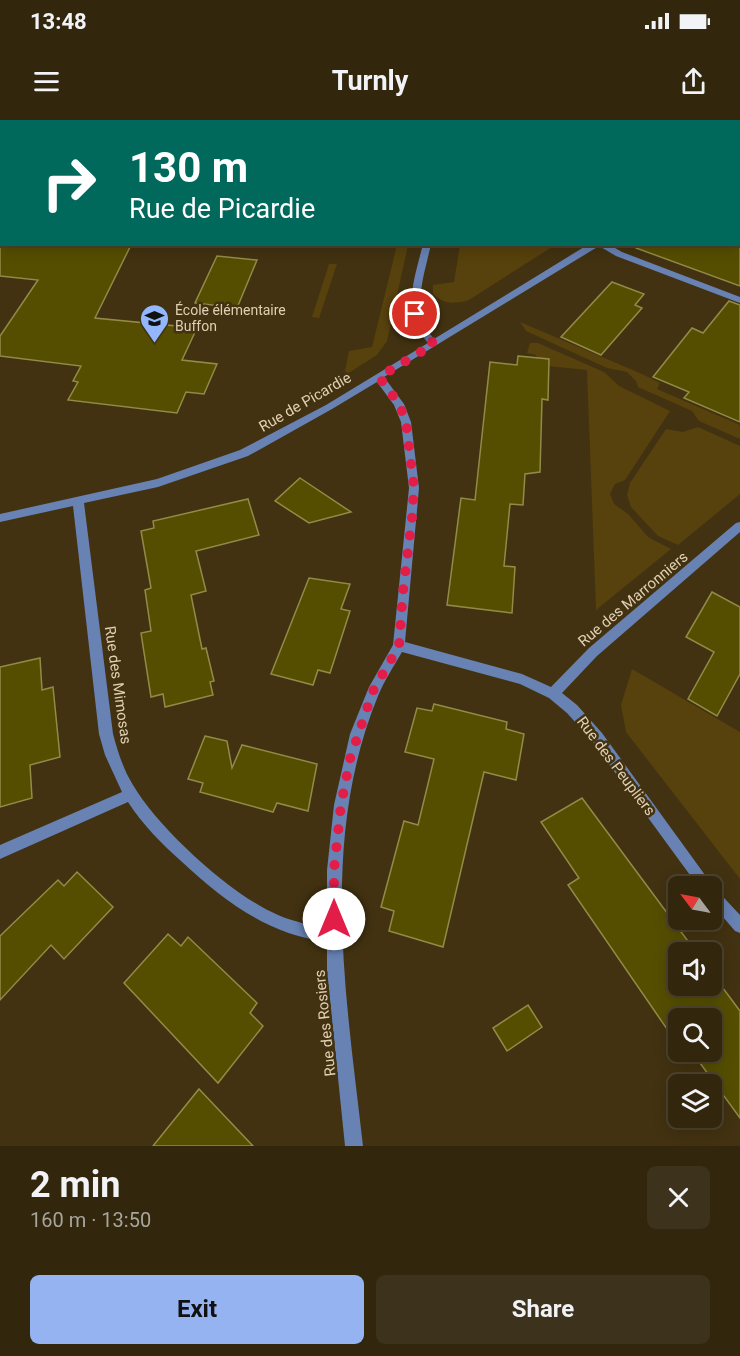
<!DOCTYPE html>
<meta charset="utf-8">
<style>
body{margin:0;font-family:Roboto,sans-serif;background:#3d321b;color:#f1f3f6;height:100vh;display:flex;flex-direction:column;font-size:22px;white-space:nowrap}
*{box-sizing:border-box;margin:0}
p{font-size:20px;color:#a8a59d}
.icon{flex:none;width:33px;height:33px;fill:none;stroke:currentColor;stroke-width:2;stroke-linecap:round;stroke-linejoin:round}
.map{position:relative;height:1026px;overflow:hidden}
.side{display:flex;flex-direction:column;background:#32260d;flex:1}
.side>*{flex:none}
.hud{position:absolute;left:0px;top:0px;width:741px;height:126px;box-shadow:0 3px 15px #0003,0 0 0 2px #4d432e;background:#00695c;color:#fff;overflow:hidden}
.needle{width:39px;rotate:302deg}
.tools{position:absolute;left:668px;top:756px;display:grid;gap:12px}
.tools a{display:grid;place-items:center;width:54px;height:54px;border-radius:9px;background:#32260d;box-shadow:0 3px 15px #0003,0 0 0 2px #4d432e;font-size:30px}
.pin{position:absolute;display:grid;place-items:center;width:51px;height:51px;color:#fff;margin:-26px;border:3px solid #fff;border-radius:50%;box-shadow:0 2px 6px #0007}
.me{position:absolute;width:66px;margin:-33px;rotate:0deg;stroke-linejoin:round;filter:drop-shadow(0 0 4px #0008)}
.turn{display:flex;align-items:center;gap:21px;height:126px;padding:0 30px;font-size:27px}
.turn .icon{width:78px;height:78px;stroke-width:2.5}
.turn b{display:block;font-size:42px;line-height:51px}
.round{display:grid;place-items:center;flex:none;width:63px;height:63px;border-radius:9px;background:#3d321b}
.head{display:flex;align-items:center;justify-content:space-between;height:102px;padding:0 30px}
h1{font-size:36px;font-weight:700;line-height:45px}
.action{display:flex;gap:12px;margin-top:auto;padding:12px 30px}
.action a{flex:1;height:69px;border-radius:9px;background:#95b2f1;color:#111;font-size:24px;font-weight:700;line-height:69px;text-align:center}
.action a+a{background:#3d321b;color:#f1f3f6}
.status{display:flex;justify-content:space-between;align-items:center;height:42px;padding:0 30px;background:#32260d;direction:ltr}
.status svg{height:16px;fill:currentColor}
header{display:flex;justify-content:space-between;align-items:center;height:78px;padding:0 30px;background:#32260d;font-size:27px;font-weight:700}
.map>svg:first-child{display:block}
</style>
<div class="status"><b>13:48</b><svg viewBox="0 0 49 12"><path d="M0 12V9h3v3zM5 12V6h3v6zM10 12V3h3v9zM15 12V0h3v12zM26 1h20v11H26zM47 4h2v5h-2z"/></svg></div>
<header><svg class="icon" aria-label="menu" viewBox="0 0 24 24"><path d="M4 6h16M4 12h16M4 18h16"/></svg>Turnly<svg class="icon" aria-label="share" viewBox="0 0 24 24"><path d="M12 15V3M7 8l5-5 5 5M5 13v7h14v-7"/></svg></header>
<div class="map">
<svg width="740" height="1026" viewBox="0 0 740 1026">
<rect width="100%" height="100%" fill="#423211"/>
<g fill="#57410c">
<path d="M397,125H408L387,221L377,235L347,254L345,251L349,231L372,227Z"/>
<path d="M460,125V124L555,125L469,180C456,184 444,185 433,174V165L454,162Z"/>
<path d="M329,144H337L319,198L312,197Z"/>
<path d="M520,202L642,254L660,263L657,269L740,305V319L699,301L692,291L638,267L636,261L627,252L607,248L526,211Z"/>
<path d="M530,223H538L604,252L619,266L670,291L625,360L615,364L610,374L614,384L628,394L648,417L671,429L596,490L587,250L537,245L536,235L527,233Z"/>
<path d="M698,307L740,326V374L678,425L658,416L631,387L627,375L630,363L666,309L683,312Z"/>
<path d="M632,549L740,612V759L626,612L621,585Z"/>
</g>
<g fill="#554e00" stroke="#928b48" stroke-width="1.5">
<path d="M0,124H104L130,127L95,198L197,208L182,240L217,244L204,274L186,272L177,293L68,280L78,262L73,261L81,246L0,236V216L38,160L0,156Z"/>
<path d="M637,124H740V166L636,128Z"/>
<path d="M217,136L257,140L237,188L195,183Z"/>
<path d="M612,162L644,174L635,185L642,188L601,235L561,217Z"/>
<path d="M729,181L740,185V302L684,278L689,272L653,257L692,208L703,213Z"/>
<path d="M518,236L549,239L548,280L542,279L540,352L525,354L523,385L510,384L504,446L515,447L512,493L447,485L461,378L475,380L490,242L517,245Z"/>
<path d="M300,358L351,392L309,403L275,381Z"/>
<path d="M248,379L259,415L196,431L206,471L191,475L202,529L206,528L214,561L210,562L213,575L165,587L163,574L151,577L141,513L151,511L145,470L151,468L141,411L154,408L153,401Z"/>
<path d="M309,458L350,464L341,489L350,491L330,553L318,550L313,565L271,554Z"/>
<path d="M712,472L740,487V554L717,596L688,579L714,532L686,517Z"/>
<path d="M40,538L42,570L53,567L60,637L30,645L32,678L0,687V547Z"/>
<path d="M434,584L507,602L506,609L524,614L516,660L484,652L443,827L389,811L394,791L381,787L404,701L418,705L434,639L405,632L417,588L432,591Z"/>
<path d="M205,616L227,621L232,648L242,625L317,644L308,691L277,683L273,692L200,672L203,663L188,659Z"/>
<path d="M582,678L696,832H678V866H711V852L740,891V998L692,932H711V898H678V925L568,765L579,758L541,702Z"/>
<path d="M77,752L113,787L64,839L51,825L0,880V816L58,760L64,766Z"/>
<path d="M168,814L181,826L188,817L257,883L250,893L263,906L218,963L124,863Z"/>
<path d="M528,885L542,907L507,931L493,908Z"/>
<path d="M199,969L253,1026H153Z"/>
</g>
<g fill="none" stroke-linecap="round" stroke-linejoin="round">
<path fill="#6882b4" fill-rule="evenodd" d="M90,0H96L89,2Z"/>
<g fill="#6882b4" fill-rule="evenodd">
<path d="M549,0H555L548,2Z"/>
<path d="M423,124H431C424,157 410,191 434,219L589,124H608L622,132L740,177V183L616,136L599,126L384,257L404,284L411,302L419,368L405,522L522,554L551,567L589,528L736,403L740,402V412L597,536L562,573L577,585L602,613L713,766L740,795V813L735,811L711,783V766H698L592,621L567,593L549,578L520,564L402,532C394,546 384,561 378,576C319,720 346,876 363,1026H345L327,850V822C267,814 224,781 181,741C161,723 143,705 128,682L0,739V725L122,672L105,635L99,614L73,386L0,402V394L157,359L240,330L326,285L428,223C401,191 414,161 423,124ZM377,262L394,285L401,302L409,368L393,525L369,567L350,614L334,685L327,750V807C310,805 294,802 278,795C232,776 158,708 133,665C123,649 118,632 113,614L84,383L158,367L248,336L332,289Z"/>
</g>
<path fill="#6882b4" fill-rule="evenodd" d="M728,0L739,2H729Z"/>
</g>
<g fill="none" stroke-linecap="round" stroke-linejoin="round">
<path stroke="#e11d48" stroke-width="10" stroke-dasharray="0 18" d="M334,799V750L341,685L350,639L373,571L399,526L403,471L412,398L414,368L406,302L399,284L379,257L434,224L420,210L415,194"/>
</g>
<defs>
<symbol id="school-pin" viewBox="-11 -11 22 30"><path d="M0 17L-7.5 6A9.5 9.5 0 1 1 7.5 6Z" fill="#93b7fd" stroke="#423211"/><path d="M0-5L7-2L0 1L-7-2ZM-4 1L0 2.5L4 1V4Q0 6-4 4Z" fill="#111"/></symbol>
</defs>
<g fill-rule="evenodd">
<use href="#school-pin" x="138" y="182" width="33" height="45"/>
</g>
<g text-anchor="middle" stroke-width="5" stroke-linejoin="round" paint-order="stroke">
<g font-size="14" fill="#e0cfb1" stroke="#423211" text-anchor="start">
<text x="175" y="195">École élémentaire<tspan x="175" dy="16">Buffon</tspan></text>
</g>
<g font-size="15" fill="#e0cfb1" stroke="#423211">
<text transform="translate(305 282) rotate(-30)" y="5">Rue de Picardie</text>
<text transform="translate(633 479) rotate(-40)" y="5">Rue des Marronniers</text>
<text transform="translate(118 565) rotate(82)" y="5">Rue des Mimosas</text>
<text transform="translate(616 646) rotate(53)" y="5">Rue des Peupliers</text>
<text transform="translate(325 903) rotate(-96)" y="5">Rue des Rosiers</text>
</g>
</g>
</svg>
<div class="tools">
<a><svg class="needle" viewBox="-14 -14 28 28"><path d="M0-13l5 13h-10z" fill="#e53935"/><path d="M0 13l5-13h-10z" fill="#a8a59d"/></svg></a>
<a><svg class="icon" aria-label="sound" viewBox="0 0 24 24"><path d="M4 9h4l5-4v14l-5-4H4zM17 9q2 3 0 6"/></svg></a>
<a><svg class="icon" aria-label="search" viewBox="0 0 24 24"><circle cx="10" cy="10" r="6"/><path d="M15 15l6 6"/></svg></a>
<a><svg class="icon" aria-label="layers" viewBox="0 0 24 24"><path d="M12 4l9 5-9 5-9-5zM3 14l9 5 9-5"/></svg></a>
</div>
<div class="pin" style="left:415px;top:194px;background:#d93025"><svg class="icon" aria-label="arrive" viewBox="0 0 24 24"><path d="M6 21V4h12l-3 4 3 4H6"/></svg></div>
<svg class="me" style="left:334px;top:799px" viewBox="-20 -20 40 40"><circle r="19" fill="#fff"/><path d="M0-13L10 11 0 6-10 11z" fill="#e11d48"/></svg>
<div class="hud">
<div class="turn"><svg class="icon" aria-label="right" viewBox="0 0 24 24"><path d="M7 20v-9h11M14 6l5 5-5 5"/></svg><div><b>130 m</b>Rue de Picardie</div></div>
</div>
</div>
<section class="side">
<div class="head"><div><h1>2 min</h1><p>160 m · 13:50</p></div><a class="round"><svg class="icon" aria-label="close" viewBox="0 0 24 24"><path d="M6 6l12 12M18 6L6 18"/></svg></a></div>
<div class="action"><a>Exit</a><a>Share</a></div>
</section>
